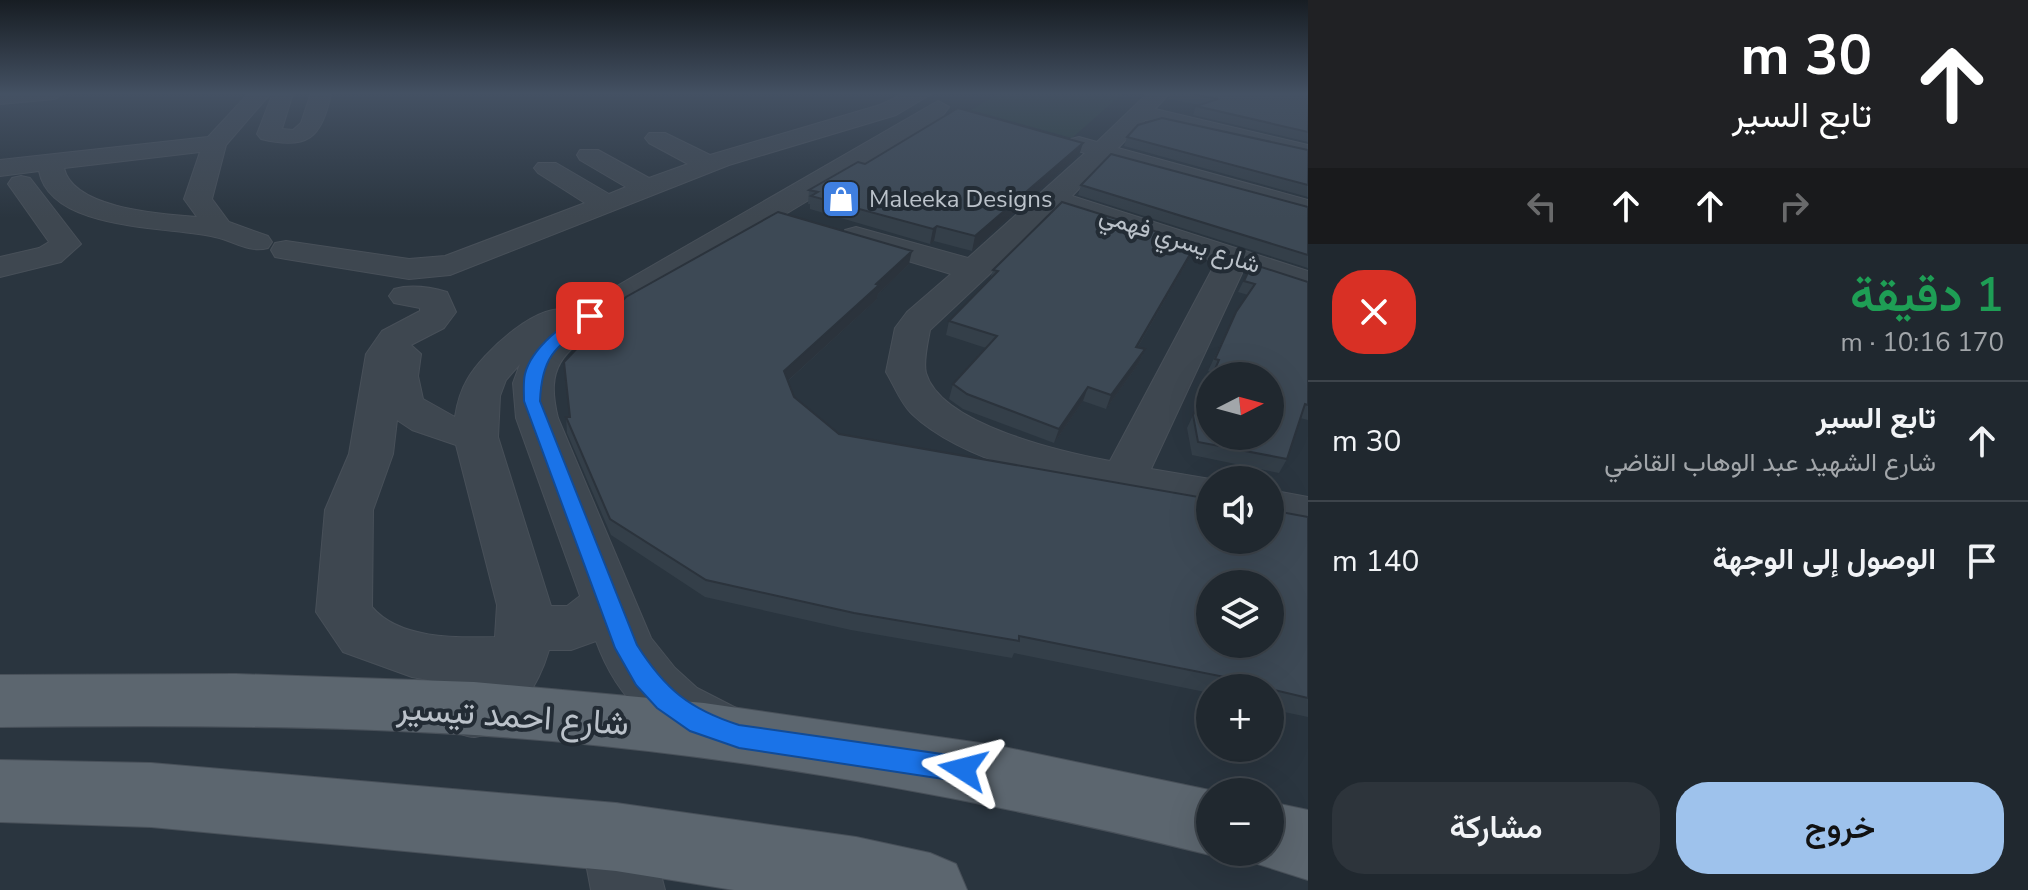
<!DOCTYPE html>
<html lang="ar">
<meta charset="utf-8">
<style>
body{margin:0;font-family:"Nunito Sans",Vazirmatn,sans-serif;background:#2d343b;color:#f1f3f6;direction:rtl;height:100vh;display:flex;flex-direction:column;font-size:30px;white-space:nowrap}
*{box-sizing:border-box;margin:0}
p{font-size:26px;color:#a2a6aa}
.icon{flex:none;width:44px;height:44px;fill:none;stroke:currentColor;stroke-width:2;stroke-linecap:round;stroke-linejoin:round}
.map{position:relative;flex:1;overflow:hidden;direction:ltr}
.sheet{display:flex;flex-direction:column;background:#20282f;width:720px}
.sheet>*{flex:none}
.guide{background:#202124;color:#fff;overflow:hidden}
.needle{width:52px;rotate:84deg}
.tools{position:absolute;left:1196px;top:362px;display:grid;gap:16px}
.tools a{display:grid;place-items:center;width:88px;height:88px;border-radius:50%;background:#20282f;box-shadow:0 8px 32px #0002,0 0 0 2px #3d444b;font-size:40px}
.pin{position:absolute;display:grid;place-items:center;width:68px;height:68px;color:#fff;margin:-34px;border-radius:16px;box-shadow:0 4px 12px #0006}
.me{position:absolute;width:88px;margin:-44px;rotate:279deg;stroke-linejoin:round;filter:drop-shadow(0 0 6px #0008)}
.turn{display:flex;align-items:center;gap:28px;height:168px;padding:0 24px;font-size:36px}
.turn .icon{width:104px;height:104px;stroke-width:2.5}
.turn b{display:block;font-size:56px;line-height:68px}
.lanes{display:flex;align-items:center;height:76px;padding:0 24px;background:#0003;justify-content:center;gap:40px;direction:ltr}
.lanes .off{opacity:.35}
.round{display:grid;place-items:center;flex:none;width:84px;height:84px;border-radius:32px;background:#2d343b}
.head{display:flex;align-items:center;justify-content:space-between;height:136px;padding:0 24px}
h1{font-size:48px;font-weight:600;line-height:60px;color:#1e9e55}
.cta{display:flex;gap:16px;margin-top:auto;padding:16px 24px}
.cta a{flex:1;height:92px;border-radius:32px;background:#9ec2ec;color:#111;font-size:32px;font-weight:600;line-height:92px;text-align:center}
.cta a+a{background:#2d343b;color:#f1f3f6}
ul{padding:0;list-style:none}
li{display:flex;align-items:center;gap:24px;height:120px;padding:0 24px;border-top:2px solid #3d444b}
li div{flex:1}
li b{display:block;font-size:30px}
li em{font-style:normal}
main{display:flex;flex:1;min-height:0}
.map>svg:first-child{display:block}
</style>
<main>
<section class="sheet">
<div class="guide">
<div class="turn"><svg class="icon" aria-label="ahead" viewBox="0 0 24 24"><path d="M12 20V5M6 11l6-6 6 6"/></svg><div><b>30 m</b>تابع السير</div></div>
<div class="lanes"><svg class="icon off" aria-label="left" viewBox="0 0 24 24"><path d="M17 20v-9H6M10 6l-5 5 5 5"/></svg><svg class="icon" aria-label="ahead" viewBox="0 0 24 24"><path d="M12 20V5M6 11l6-6 6 6"/></svg><svg class="icon" aria-label="ahead" viewBox="0 0 24 24"><path d="M12 20V5M6 11l6-6 6 6"/></svg><svg class="icon off" aria-label="right" viewBox="0 0 24 24"><path d="M7 20v-9h11M14 6l5 5-5 5"/></svg></div>
</div>
<div class="head"><div><h1>1 دقيقة</h1><p>170 m · 10:16</p></div><a class="round" style="background:#d93025;color:#fff"><svg class="icon" aria-label="close" viewBox="0 0 24 24"><path d="M6 6l12 12M18 6L6 18"/></svg></a></div>
<ul>
<li><svg class="icon" aria-label="ahead" viewBox="0 0 24 24"><path d="M12 20V5M6 11l6-6 6 6"/></svg><div><b>تابع السير</b><p>شارع الشهيد عبد الوهاب القاضي</p></div><em>30 m</em></li>
<li><svg class="icon" aria-label="arrive" viewBox="0 0 24 24"><path d="M6 21V4h12l-3 4 3 4H6"/></svg><div><b>الوصول إلى الوجهة</b></div><em>140 m</em></li>
</ul>
<div class="cta"><a>خروج</a><a>مشاركة</a></div>
</section>
<div class="map">
<svg width="1308" height="890" viewBox="0 0 1308 890">
<rect width="100%" height="100%" fill="#2a353f"/>
<path fill="#2c4040" d="M1000,93H1123L1072,138L971,110Z"/>
<g fill="none" stroke-linecap="round" stroke-linejoin="round">
<defs>
<g id="minor">
<path d="M0,93H65L55,99L0,104Z"/>
<path d="M249,93H271L226,145L212,199L229,222L268,236L272,242L268,248C248,253 234,241 215,237C169,226 51,232 39,171L0,176V160L208,137ZM200,152L184,199L197,217C162,214 73,209 64,168Z"/>
<path d="M273,93H293L282,129L293,130L301,123L311,93H331C322,139 307,150 261,139L257,134Z"/>
<path d="M906,93H933L896,115L729,165L450,275L409,279L286,259L275,257L271,250L275,243L286,241L409,259L445,256L585,203L538,173L534,168L538,163H556L609,194L626,187L580,160L577,155L580,150H598L649,178L688,164L649,143L645,138L649,133H665L710,155L880,105Z"/>
<path d="M1148,93H1170L1155,109L1308,145V159L1145,120L1118,148L1308,200V217L1107,160L1072,196L1308,271V292L1243,271L1151,469L1216,480H1210V510C1125,495 976,475 912,414C901,404 894,385 886,372L895,328L907,312L951,274L845,242L841,236L845,230L856,227L968,258L1085,153L1071,149L1067,144L1071,139L1079,137L1097,142ZM1058,210L1216,262L1110,461C1063,452 941,425 926,373C923,362 928,341 930,330Z"/>
<path d="M938,101L949,107L938,122L603,324C563,353 545,366 558,418L651,638L675,668L697,688L738,709L747,729L738,749L716,757C658,735 618,702 596,641L571,650H549C540,681 513,732 475,737C468,738 458,732 451,730L442,711L451,692L459,686L412,677L343,652L316,612L325,510L349,454L366,354L382,331L420,311V308L394,303L389,296L394,289C412,284 430,287 447,292L456,312L444,328L411,345L421,354L418,376L423,399L455,417C457,404 460,392 467,380C481,354 542,296 572,312ZM520,364L513,383L516,418L580,596L567,606H551L498,437L500,396L506,380ZM397,420L412,430L456,445L497,605L495,637C455,638 399,639 372,607L373,510L393,454Z"/>
<path d="M21,176L30,178L81,244L61,262L0,277V257L39,248L49,242L8,184L12,178Z"/>
<path d="M1270,490L1308,497V529L1270,522Z"/>
<path d="M616,803L641,813L651,837L665,890H591L581,837L591,813Z"/>
</g>
<g id="major">
<path d="M236,674L474,682L704,703L994,745L1219,792H1210V852H1219L1210,855C994,802 774,761 552,741C368,725 184,725 0,727V675Z"/>
<path d="M0,760L151,763L616,803L856,837L930,853L956,864L967,890H734L616,871L151,827L0,822Z"/>
<path d="M1270,802L1308,810V880L1245,860L1242,852H1270Z"/>
</g>
</defs>
<use href="#minor" stroke="#485059" stroke-width="2"/>
<use href="#major" stroke="#485059" stroke-width="2"/>
<use href="#minor" fill="#3e4750" fill-rule="evenodd"/>
<use href="#major" fill="#5c666f" fill-rule="evenodd"/>
</g>
<g fill="#343f49">
<path d="M1170,93H1308V142L1193,115L1196,106L1200,105L1168,99Z"/>
<path d="M1127,137L1308,150V197L1124,146Z"/>
<path d="M1083,143L1079,155L972,251L934,241L930,244L810,209V204H808L809,190L865,164Z"/>
<path d="M1081,185L1308,207V268L1078,195Z"/>
<path d="M1190,257L1138,347L1145,349L1139,363L1106,409L1083,401L1054,443L963,409L949,399L953,384L986,348L946,335L949,321L990,279L993,270Z"/>
<path d="M909,264L878,294L877,299L788,381L794,397L839,434L1308,517V717L1270,709V688H1210V693L1014,653L1012,658L851,630L705,597L611,535L567,433L566,417H570L565,377Z"/>
<path d="M1252,264L1308,282V420L1300,418L1287,459L1279,473L1192,455L1187,428L1213,373L1208,371L1236,312L1248,295L1238,292Z"/>
</g>
<g fill="#2b333c">
<path d="M1083,143L1079,155L972,251L975,236Z"/>
<path d="M937,226L934,241L930,244L933,229Z"/>
<path d="M1196,244L1190,257L1130,360L1136,347Z"/>
<path d="M912,251L909,264L878,294L877,299L782,386L784,371Z"/>
<path d="M1145,349L1139,363L1106,409L1111,395Z"/>
<path d="M1088,387L1083,401L1054,443L1059,429Z"/>
</g>
<g fill="#3d4955" stroke="#2b333c" stroke-width="2" fill-rule="evenodd">
<path d="M1187,93H1308V132L1196,106L1218,99Z"/>
<path d="M958,108L1083,143L975,236L937,226L933,229L811,196L818,192L809,190L858,162L865,164Z"/>
<path d="M1162,118L1308,150V185L1127,137L1138,125Z"/>
<path d="M1111,154L1308,207V255L1081,185Z"/>
<path d="M1062,202L1196,244L1136,347L1145,349L1111,395L1088,387L1059,429L967,394L953,384L997,336L949,321L998,271L993,270Z"/>
<path d="M778,212L912,251L876,284L879,285L784,371L794,397L839,434L1210,499V540H1270V510L1308,517V698L1270,689V688H1264L1231,681L1230,678L1019,636V641L854,613L706,580L610,519L566,417H570L564,362L626,297ZM1210,584H1270V644H1210Z"/>
<path d="M1252,264L1308,282V405L1305,404L1287,459L1198,442L1193,415L1210,380V436H1270V376H1212L1219,360L1215,359L1236,312L1255,284L1244,281Z"/>
</g>
<linearGradient id="sky" x2="0" y2="1"><stop stop-color="#171d23"/><stop offset="0.43" stop-color="#445163"/><stop offset="1" stop-color="#445163" stop-opacity="0"/></linearGradient>
<rect width="1308" height="218" fill="url(#sky)"/>
<path fill="#1a73e8" stroke="#114b97" stroke-width="2" d="M590,312L595,313V319C558,346 542,352 540,401L637,645C665,689 689,709 739,725L963,757L973,761L977,769L973,778L963,782L739,748L690,731L657,708L636,685L615,648L524,401C524,392 523,382 525,374C531,349 566,319 590,312Z"/>
<defs>
<symbol id="shop-square" viewBox="-11 -11 22 22"><rect x="-9" y="-9" width="18" height="18" rx="4" fill="#3f7fe0" stroke="#232c35"/><path d="M-5-2.5h2.3a2.7 3.5 0 0 1 5.4 0H5L5.5 6h-11ZM-1.5-2.5h3a1.5 2.3 0 0 0-3 0Z" fill="#fff"/></symbol>
</defs>
<g fill-rule="evenodd">
<use href="#shop-square" x="819" y="177" width="44" height="44"/>
</g>
<g text-anchor="middle" stroke-width="8" stroke-linejoin="round" paint-order="stroke">
<g font-size="24" fill="#bbc2ca" stroke="#232c35" text-anchor="start">
<text x="869" y="207">Maleeka Designs</text>
</g>
<g font-size="24" fill="#bbc2ca" stroke="#232c35">
<text transform="translate(1180 240) rotate(18)" y="8">شارع يسري فهمي</text>
</g>
<g font-size="34" fill="#bbc2ca" stroke="#232c35">
<text transform="translate(513 715) rotate(4)" y="12">شارع احمد تيسير</text>
</g>
</g>
</svg>
<div class="tools">
<a><svg class="needle" viewBox="-14 -14 28 28"><path d="M0-13l5 13h-10z" fill="#e53935"/><path d="M0 13l5-13h-10z" fill="#a2a6aa"/></svg></a>
<a><svg class="icon" aria-label="sound" viewBox="0 0 24 24"><path d="M4 9h4l5-4v14l-5-4H4zM17 9q2 3 0 6"/></svg></a>
<a><svg class="icon" aria-label="layers" viewBox="0 0 24 24"><path d="M12 4l9 5-9 5-9-5zM3 14l9 5 9-5"/></svg></a>
<a>+</a>
<a>−</a>
</div>
<div class="pin" style="left:590px;top:316px;background:#d93025"><svg class="icon" aria-label="arrive" viewBox="0 0 24 24"><path d="M6 21V4h12l-3 4 3 4H6"/></svg></div>
<svg class="me" style="left:963px;top:769px" viewBox="-20 -20 40 40"><path d="M0-17L14 15 0 8-14 15z" fill="#1a73e8" stroke="#fff" stroke-width="4"/></svg>
</div>
</main>
